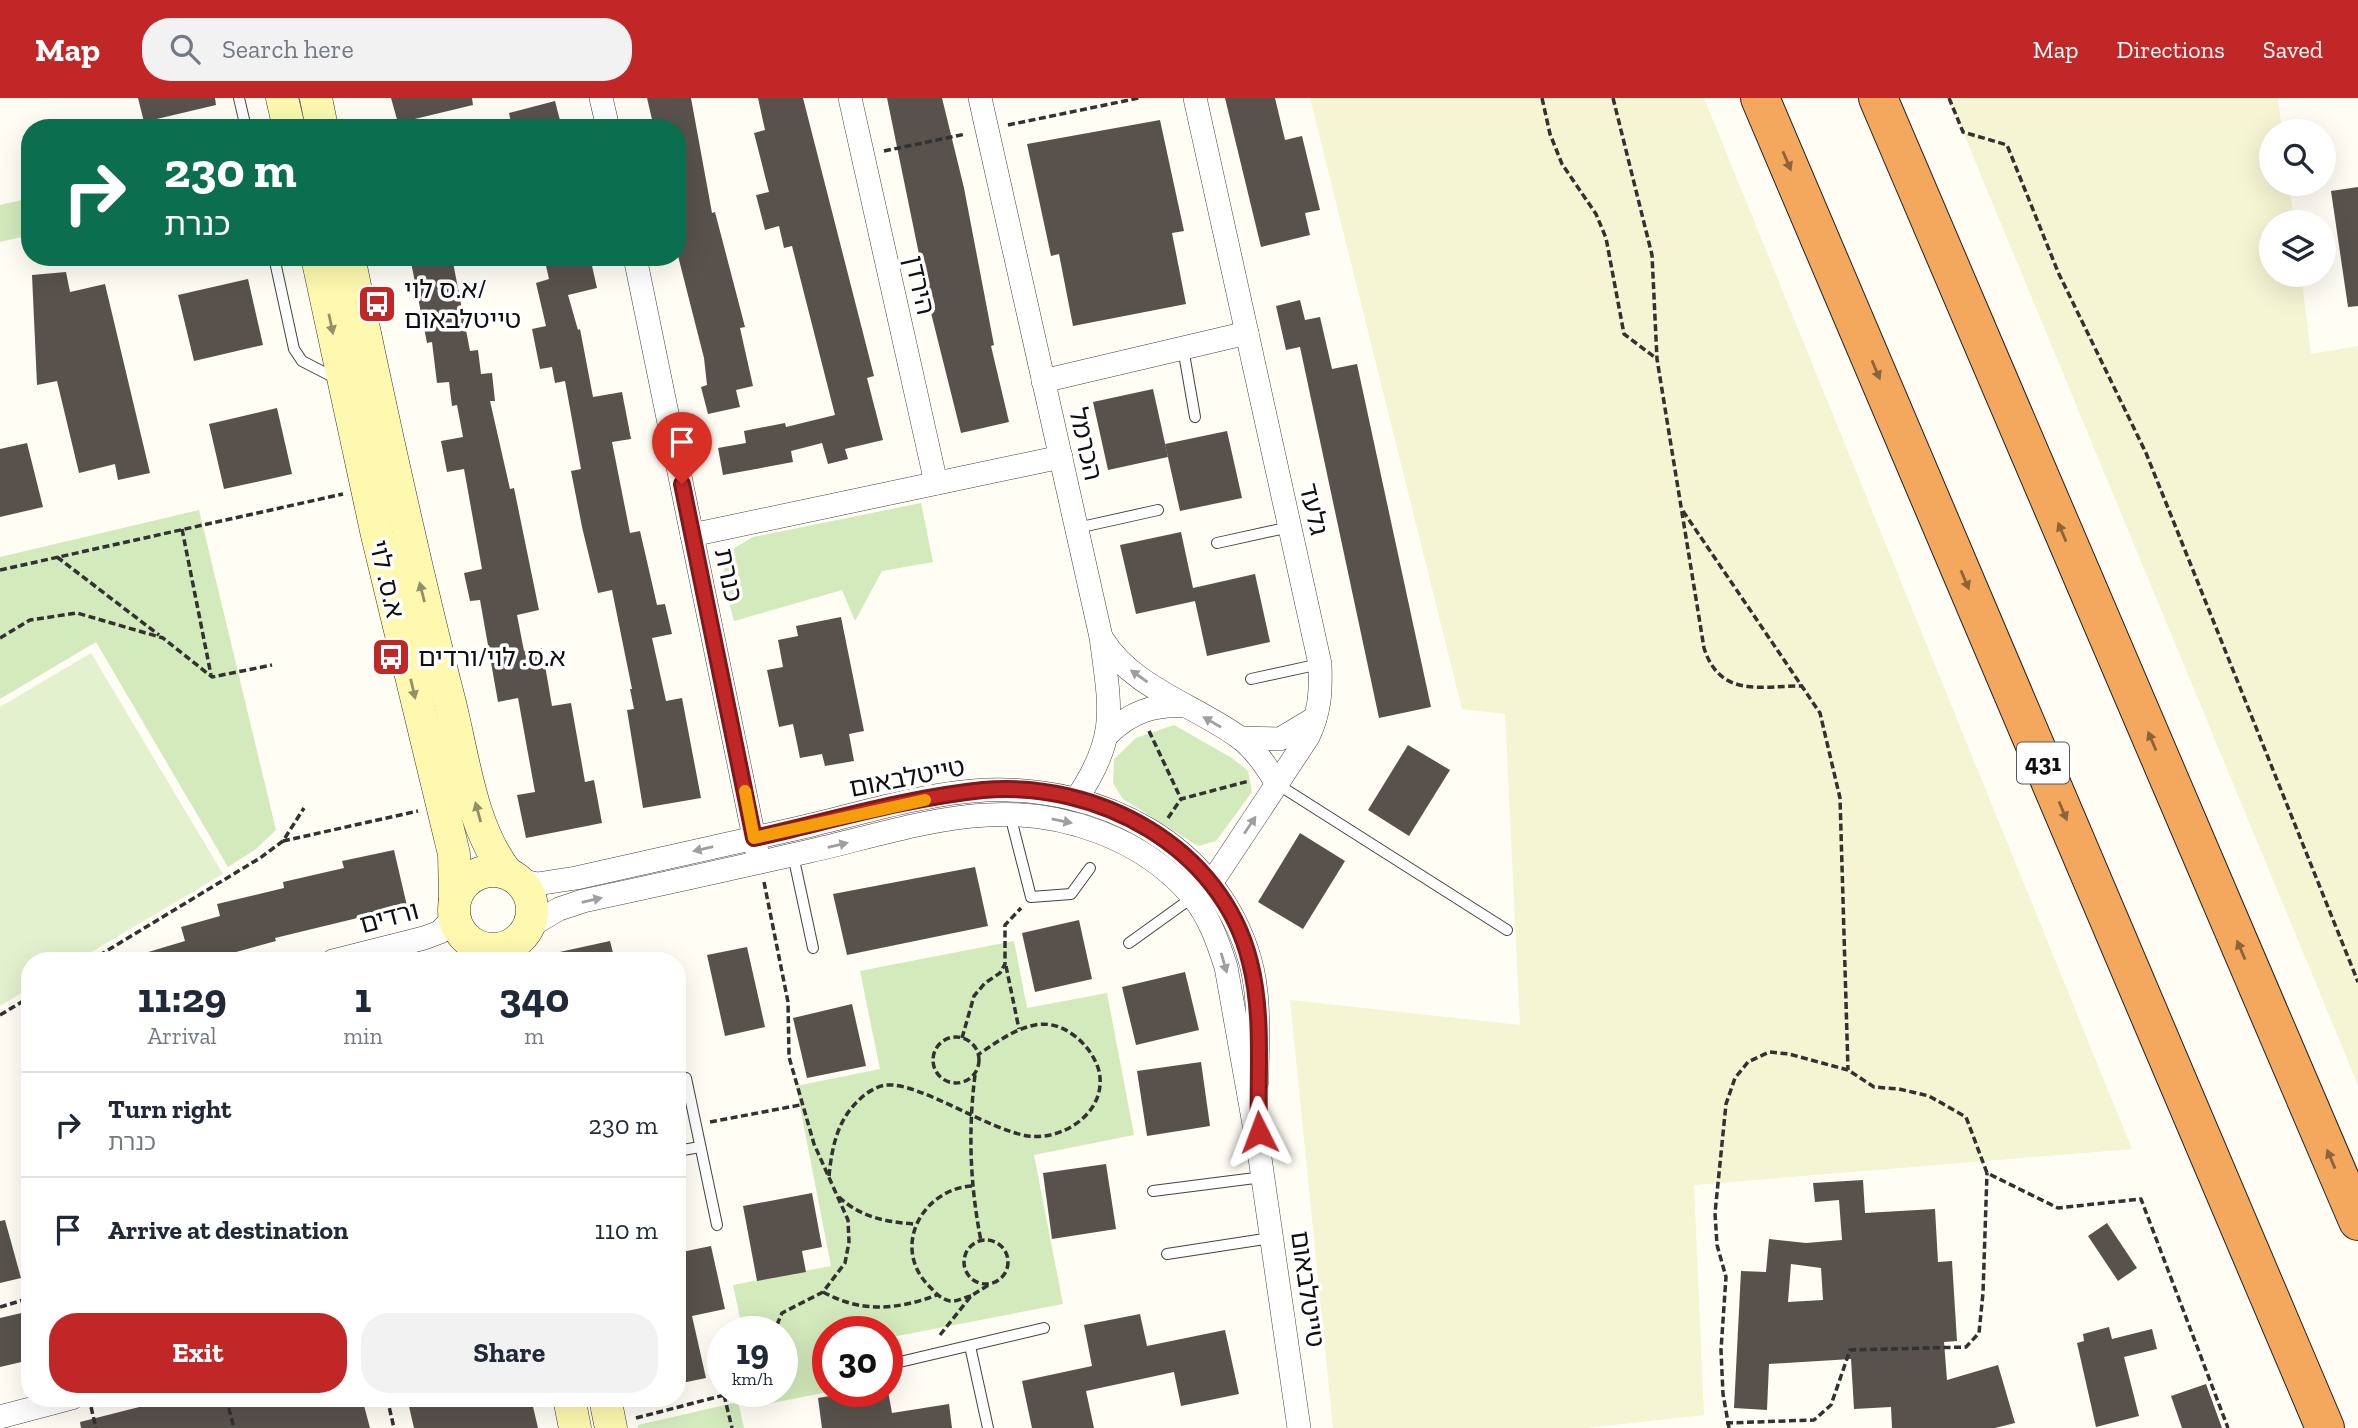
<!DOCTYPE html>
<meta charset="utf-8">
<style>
body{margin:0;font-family:"Zilla Slab","Noto Sans Hebrew",serif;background:#f2f2f3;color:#1f2937;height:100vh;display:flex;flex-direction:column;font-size:26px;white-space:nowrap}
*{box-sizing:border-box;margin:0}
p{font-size:23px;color:#747a83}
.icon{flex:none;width:38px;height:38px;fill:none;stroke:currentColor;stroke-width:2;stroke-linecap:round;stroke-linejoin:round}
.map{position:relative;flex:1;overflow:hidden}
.details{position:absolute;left:21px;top:854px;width:665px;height:455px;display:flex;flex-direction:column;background:#fff;border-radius:28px;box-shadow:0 7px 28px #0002}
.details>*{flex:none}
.top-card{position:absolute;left:21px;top:21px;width:665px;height:147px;border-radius:28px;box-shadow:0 7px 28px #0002;background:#0b6e4f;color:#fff;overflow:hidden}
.buttons{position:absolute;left:2259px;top:21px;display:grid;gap:14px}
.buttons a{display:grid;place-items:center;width:77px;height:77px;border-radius:50%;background:#fff;box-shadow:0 7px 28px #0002;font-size:35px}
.speed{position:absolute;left:707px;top:1218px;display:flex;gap:14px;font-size:35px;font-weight:700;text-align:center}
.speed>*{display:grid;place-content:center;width:91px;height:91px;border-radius:50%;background:#fff;box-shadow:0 7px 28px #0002;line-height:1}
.speed small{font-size:18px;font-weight:400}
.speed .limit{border:10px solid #d22;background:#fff;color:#111}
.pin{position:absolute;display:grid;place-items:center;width:60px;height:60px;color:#fff;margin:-72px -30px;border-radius:50% 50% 50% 0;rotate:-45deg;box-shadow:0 0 7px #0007}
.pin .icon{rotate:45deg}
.me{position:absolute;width:77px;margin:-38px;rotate:357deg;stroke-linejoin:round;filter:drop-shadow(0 0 5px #0008)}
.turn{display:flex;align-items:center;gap:24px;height:147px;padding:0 28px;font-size:32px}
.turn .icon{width:91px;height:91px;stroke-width:2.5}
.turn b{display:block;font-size:49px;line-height:60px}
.eta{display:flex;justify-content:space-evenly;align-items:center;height:119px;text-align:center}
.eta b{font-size:42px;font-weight:700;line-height:49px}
.button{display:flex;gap:14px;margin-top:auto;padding:14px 28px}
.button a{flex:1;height:80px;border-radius:28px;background:#c22728;color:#fff;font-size:28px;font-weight:700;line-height:80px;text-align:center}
.button a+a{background:#f2f2f3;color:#1f2937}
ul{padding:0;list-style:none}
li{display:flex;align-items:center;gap:21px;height:105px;padding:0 28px;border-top:2px solid #e0e1e3}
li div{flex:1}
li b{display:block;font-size:26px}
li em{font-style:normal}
header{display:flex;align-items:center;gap:42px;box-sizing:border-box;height:98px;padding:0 35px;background:#c22728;color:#fff}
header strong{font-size:33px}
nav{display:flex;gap:38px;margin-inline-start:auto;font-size:24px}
.search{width:490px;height:63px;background:#f2f2f3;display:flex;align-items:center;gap:18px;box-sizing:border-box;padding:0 24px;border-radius:28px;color:#747a83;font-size:26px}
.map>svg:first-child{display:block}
</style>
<header>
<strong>Map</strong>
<div class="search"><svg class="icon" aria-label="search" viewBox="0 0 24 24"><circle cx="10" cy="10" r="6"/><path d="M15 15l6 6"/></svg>Search here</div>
<nav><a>Map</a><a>Directions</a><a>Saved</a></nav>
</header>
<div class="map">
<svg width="2358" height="1330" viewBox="0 0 2358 1330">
<rect width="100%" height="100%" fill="#fffdf4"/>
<g fill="#f5f4d3">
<path d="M1310,0H1704L2132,1051L1694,1087L1704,1317L1586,1330H1333L1290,902L1520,927L1505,616L1462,611Z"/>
<path d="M1949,0H2278L2282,33H2272V86H2289L2294,124H2272V177H2301L2311,256L2358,248V987Z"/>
</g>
<g fill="#d2eabc">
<path d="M30,100V137L0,144V107Z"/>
<path d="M921,405L933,464L882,473L855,523L842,492L734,523L722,478L731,452L753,439Z"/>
<path d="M199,412L276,732L256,751L228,769L96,544L0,601V459Z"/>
<path d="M1174,627L1232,660L1248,673L1252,694L1216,743L1198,748L1123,701L1113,685L1114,661L1136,640Z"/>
<path d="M1014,843L1027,910L1107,895L1134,1037L1034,1057L1063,1206L887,1240V1234H828V1293H833L757,1308L754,1293H782V1234H743L733,1187L831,1168L796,988L880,971L860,873Z"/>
<path d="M738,1304L744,1330H638V1327Z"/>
</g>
<path fill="#e4f1ce" d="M91,555L223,776L76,863H30V890L0,908V609Z"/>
<g fill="#59524c" fill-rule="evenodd">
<path d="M138,0H215L216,7L144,24Z"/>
<path d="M391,0H472L473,7L398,25Z"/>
<path d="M647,0H691L712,115L715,114L745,229L740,230L753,288L736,292L740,309L708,316L701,289L707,287L704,260L677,154V30H654Z"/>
<path d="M758,0H803L874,278L867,280L883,342L845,351L848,361L828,366L822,345L791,353L793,364L723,377L718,350L746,345L744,333L785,325L786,329L835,317L792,148L784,150L779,128L765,132L756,97L769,94L754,35L765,32Z"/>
<path d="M887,0H942L964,90L994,247L991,248L1009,324L961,335L931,215Z"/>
<path d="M1225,0H1275L1285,42L1302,38L1320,112L1305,115L1310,137L1261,149Z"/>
<path d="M555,3L562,30H512L509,15Z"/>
<path d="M1160,22L1184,133L1172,135L1186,206L1073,228L1059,156L1051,158L1027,46Z"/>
<path d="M2358,89V208L2348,209L2331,93Z"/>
<path d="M410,159H452L470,253L478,252L481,276L492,275L495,303H490L510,391L514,390L539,512L517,517L524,553L542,550L552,608L571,605L585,684L594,682L602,725L526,740L517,697L535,694L518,600L498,604L480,502L470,503L464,475L482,471L464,371L447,374L441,343L463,339L457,307L452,308L449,284L437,285L432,244L427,245Z"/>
<path d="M544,159H590L597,190L568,197L578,232L580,231L593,299L622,294L631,341L612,344L630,435L640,433L657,507L665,506L672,536L652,540L666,603L682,600L701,700L643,710L627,612L634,611L630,591H632L612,492L598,495L582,429L571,373L581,371L565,283L555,285L552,269L540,271L532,231L546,228L536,185L549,181Z"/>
<path d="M66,174L70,194L105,186L150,375L118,382L115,366L79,375L57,283L37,287L32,177Z"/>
<path d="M248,181L263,247L194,263L178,197Z"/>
<path d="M1300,202L1305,222L1320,219L1332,271L1357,266L1431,609L1379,620L1300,249L1286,252L1276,208Z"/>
<path d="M1153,291L1168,359L1108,372L1093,304Z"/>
<path d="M277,310L292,376L224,391L209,326Z"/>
<path d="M1227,333L1242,400L1180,413L1165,346Z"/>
<path d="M27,345L43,409L0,419V351Z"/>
<path d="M1181,434L1193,490L1255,476L1270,544L1207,558L1195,503L1136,516L1120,447Z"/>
<path d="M841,519L864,633L849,636L854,663L825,668L822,656L800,660L793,626L779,629L767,572L783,569L778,542L798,538L796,528Z"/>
<path d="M1408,647L1450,672L1409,738L1368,712Z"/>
<path d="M1300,735L1345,763L1303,831L1258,804Z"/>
<path d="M394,752L407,808L275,840L276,843L204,863H135V858L185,843L181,829L220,818L217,806L284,790L283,784L344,770L342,763Z"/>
<path d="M975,769L988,828L847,857L833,796Z"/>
<path d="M1079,822L1092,881L1035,894L1022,835Z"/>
<path d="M610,843L615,863H556L555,855Z"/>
<path d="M747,849L765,929L725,938L707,857Z"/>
<path d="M1185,874L1199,932L1136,947L1122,889Z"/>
<path d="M852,906L866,968L807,980L793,920Z"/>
<path d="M1201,964L1210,1028L1147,1038L1137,973Z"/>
<path d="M1106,1066L1116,1131L1052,1141L1043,1075Z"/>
<path d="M1863,1082L1865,1115L1935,1111L1938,1164L1952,1163L1957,1243L1944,1244L1947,1282L1998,1267L2015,1325L1995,1330H1892L1891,1309L1854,1311L1851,1261L1769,1266L1767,1312L1734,1310L1741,1173L1766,1174L1769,1141L1806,1145L1842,1142L1839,1102L1815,1104L1813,1085ZM1791,1166L1821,1170L1823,1202L1788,1204Z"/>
<path d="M812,1095L822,1149L802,1153L806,1174L757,1183L743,1108Z"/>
<path d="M5,1122L21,1180L0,1185V1123Z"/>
<path d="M2107,1125L2137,1170L2118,1183L2088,1138Z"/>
<path d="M711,1148L725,1211L692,1218L706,1280L677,1286V1155Z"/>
<path d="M30,1213V1262L0,1269V1220Z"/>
<path d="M1140,1216L1147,1248L1225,1232L1239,1296L1181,1308L1174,1274L1086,1293L1094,1330H1032L1022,1283L1092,1268L1084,1227Z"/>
<path d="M2109,1229L2112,1241L2152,1231L2157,1251L2124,1259L2139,1318L2096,1329L2077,1245L2084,1243L2083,1236Z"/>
<path d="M2206,1286L2222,1330H2182L2171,1298Z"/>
<path d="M859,1293H888L892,1315L949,1306L952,1330H822L818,1300Z"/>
<path d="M162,1300H362L370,1330H81L80,1324L163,1303Z"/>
<path d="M407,1300H531L538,1330H414Z"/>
</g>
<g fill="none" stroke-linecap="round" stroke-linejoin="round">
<defs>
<g id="service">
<path d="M239,0L246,30"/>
<path d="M274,159L294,251L302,263L337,281"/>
<path d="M1183,250L1195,319"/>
<path d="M1077,430L1158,412"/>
<path d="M1217,445L1290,429"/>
<path d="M1251,581L1320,566"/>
<path d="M1277,686L1507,832"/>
<path d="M1010,717L1031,799L1071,796L1090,770"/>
<path d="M793,757L813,850"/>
<path d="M1129,845L1193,799"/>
<path d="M686,980L717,1127"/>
<path d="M677,1053L700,1049"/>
<path d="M1153,1093L1263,1079"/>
<path d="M1167,1156L1271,1140"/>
<path d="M970,1248L988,1330"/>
<path d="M887,1267L1044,1230"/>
</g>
<g id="minor">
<path d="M601,0L608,30"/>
<path d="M850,0L936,385"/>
<path d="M980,0L1101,539C1110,609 1119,638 1077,700"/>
<path d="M1195,0L1320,566C1321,594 1320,614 1308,639L1212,784L1201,793"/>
<path d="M635,159L757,754"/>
<path d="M1043,283L1247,235"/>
<path d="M692,437L1061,359"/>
<path d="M1103,542C1133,590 1195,607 1240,640C1256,652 1267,669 1277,686"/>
<path d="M1108,636C1131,614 1154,606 1185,608"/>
<path d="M1240,640L1280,641L1315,620"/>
<path d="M519,782L537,786L576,780C650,763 725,747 799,730C859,716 924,695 986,692C1102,688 1216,745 1250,862C1261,901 1257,942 1257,983"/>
<path d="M530,828L559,811L583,803C659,787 734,770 810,753C868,740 928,720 987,717C1061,712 1143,740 1192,798C1209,818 1218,844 1226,869L1260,1060L1299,1330"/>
<path d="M333,863L424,840L440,834L454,819"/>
<path d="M0,1319L72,1300"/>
</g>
<g id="secondary">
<path d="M282,0L289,30"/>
<path d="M316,0L322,30"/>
<path d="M317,159L377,437L454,756L455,801"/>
<path d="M349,159C380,309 412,457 450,605C464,661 471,729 507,775"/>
<circle cx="493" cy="812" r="39"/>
<path d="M569,1300L575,1330"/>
<path d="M605,1300L611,1330"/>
</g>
<g id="motorway">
<path d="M1760,0L2325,1330"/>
<path d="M1878,0L2358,1123"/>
</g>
</defs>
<use href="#service" stroke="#434343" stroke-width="12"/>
<use href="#minor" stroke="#434343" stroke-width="24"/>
<use href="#secondary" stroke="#323232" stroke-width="33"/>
<use href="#motorway" stroke="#212121" stroke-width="40"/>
<g stroke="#323232" stroke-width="3.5" stroke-dasharray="7 3.5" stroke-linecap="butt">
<path d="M1542,0L1550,36L1562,66L1596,116L1606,140L1624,236L1657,261"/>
<path d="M1613,0L1652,157L1657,261L1704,550C1720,600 1760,588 1802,588"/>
<path d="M1949,0L1963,34L2007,47L2058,174L2146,355L2358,884"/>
<path d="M1008,27L1139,0"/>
<path d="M884,53L966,36"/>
<path d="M1683,413L1820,615L1840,700L1848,972"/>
<path d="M182,431L211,577"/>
<path d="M57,459L159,537"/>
<path d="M0,472L343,396"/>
<path d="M0,540L30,522L77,515L163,540L212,579L272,567"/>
<path d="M1149,633L1181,701"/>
<path d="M1168,720L1181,701L1249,683"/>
<path d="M283,743L418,713"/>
<path d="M764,784L788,904L789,959L814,1046L848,1122L849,1144L845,1165L823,1194L782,1215L774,1234"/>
<path d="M90,863L260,760L283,743L304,710"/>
<path d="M1006,868L1019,931"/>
<path d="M0,917L30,899"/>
<circle cx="956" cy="962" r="23"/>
<path d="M962,940L974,898L985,885L1000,875L1005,866V827L1021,810"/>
<path d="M975,977C968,1033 970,1087 981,1143"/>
<path d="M710,1024L800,1007"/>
<path d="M829,1078C832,1049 837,1022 860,1001C866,995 878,987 888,987C920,985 989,1032 1028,1038C1063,1043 1108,1014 1099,973C1092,947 1063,921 1035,927C1014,931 997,944 979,956"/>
<path d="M839,1099C860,1119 886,1124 914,1126"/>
<circle cx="986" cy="1164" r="22"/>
<path d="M823,1194C861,1215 897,1212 937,1197"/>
<path d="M971,1198C965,1199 956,1204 950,1203C940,1201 934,1193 928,1187C891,1148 923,1091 972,1088"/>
<path d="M0,1209L30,1200"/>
<path d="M940,1237L971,1198L990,1186"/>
<path d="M724,1297L732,1330"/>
<path d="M226,1300L234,1330"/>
<path d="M387,1300L394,1330"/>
<path d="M91,1309L96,1330"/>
<path d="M636,1320L740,1293"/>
<path d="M1726,1325L1814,1322L1831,1307L1850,1252L1966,1249L1979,1235L1983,1195L1987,1075"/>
<path d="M1729,1330L1723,1296L1721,1252L1726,1179L1717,1147L1715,1115L1726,1006L1735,980L1748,964L1769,954L1789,956L1848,972L1874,989L1899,991L1929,998L1966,1019L1987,1075L2058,1110L2141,1101L2228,1330"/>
</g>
<use href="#service" stroke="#fff" stroke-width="10"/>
<use href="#minor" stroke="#fff" stroke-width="23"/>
<use href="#secondary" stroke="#fef9af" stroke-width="32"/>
<use href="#motorway" stroke="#f4a85d" stroke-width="38"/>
</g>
<defs><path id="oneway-solid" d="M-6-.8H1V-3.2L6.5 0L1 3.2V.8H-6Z" transform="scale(1.75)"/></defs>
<g fill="#8d643a">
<use href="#oneway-solid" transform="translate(1787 63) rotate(67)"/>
<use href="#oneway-solid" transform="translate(1876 272) rotate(67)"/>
<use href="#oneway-solid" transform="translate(2062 434) rotate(-113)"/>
<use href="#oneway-solid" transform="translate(1965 482) rotate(67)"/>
<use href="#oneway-solid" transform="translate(2152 643) rotate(-113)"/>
<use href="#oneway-solid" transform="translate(2063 713) rotate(67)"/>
<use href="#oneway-solid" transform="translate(2241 852) rotate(-113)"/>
<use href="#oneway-solid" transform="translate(2331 1061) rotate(-113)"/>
</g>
<g fill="#939067">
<use href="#oneway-solid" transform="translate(331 226) rotate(78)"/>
<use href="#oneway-solid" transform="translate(422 494) rotate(-104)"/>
<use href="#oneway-solid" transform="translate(413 591) rotate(77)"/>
<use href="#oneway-solid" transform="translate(478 714) rotate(-105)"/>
</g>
<g fill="#9f9f9f">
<use href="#oneway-solid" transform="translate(1139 578) rotate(-145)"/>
<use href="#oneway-solid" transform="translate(1212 624) rotate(-150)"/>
<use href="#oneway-solid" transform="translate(1062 723) rotate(11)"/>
<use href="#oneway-solid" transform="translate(1250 727) rotate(-56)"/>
<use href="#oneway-solid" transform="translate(838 747) rotate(-13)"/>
<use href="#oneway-solid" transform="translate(703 751) rotate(167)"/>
<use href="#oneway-solid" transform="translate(592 802) rotate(-13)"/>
<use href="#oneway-solid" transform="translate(1224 865) rotate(74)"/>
</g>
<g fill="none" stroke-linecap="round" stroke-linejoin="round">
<defs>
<path id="route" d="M682,386L754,740C829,723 906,700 983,692C1097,682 1222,749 1250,864C1264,919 1257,978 1259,1034"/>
</defs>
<use href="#route" stroke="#7e191a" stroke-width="18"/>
<use href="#route" stroke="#c22728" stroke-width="12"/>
<path stroke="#f59e0b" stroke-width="12" d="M745,693L754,740L925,702"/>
</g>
<defs>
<symbol id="bus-square" viewBox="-11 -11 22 22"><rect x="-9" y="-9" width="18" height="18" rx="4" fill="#c22728" stroke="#fff"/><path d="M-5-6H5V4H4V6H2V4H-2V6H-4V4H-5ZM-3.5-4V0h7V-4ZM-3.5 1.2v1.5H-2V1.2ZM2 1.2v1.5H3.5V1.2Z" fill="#fff"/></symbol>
</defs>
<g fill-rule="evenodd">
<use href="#bus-square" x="355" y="184" width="44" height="44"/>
<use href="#bus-square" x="369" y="537" width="44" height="44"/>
</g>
<g text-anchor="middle" stroke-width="7" stroke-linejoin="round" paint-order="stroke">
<rect fill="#fff" stroke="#585858" stroke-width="2" x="2017" y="644.5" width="52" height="41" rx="5"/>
<g font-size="24" font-weight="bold" fill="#101010">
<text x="2043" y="673">431</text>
</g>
<g font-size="26" fill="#101010" stroke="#fff">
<text transform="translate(920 187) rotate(77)" y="9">הירדן</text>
<text transform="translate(1086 346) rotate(77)" y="9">הכרמל</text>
<text transform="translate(1314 411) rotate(77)" y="9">גלעד</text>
<text transform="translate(729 477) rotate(78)" y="9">כנרת</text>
<text transform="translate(387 481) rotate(77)" y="9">א.ס. לוי</text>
<text transform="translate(907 679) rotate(-11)" y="9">טייטלבאום</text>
<text transform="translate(389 819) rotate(-15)" y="9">ורדים</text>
<text transform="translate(1308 1191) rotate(82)" y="9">טייטלבאום</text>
</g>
<g font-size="26" fill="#101010" stroke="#fff" text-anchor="start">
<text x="404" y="200">א.ס לוי/<tspan x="404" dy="30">טייטלבאום</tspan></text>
<text x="418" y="568">א.ס. לוי/ורדים</text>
</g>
</g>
</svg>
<div class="buttons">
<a><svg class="icon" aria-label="search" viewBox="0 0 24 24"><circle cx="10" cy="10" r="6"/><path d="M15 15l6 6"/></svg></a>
<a><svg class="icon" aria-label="layers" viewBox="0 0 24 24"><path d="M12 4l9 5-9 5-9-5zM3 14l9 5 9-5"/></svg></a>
</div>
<div class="speed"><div>19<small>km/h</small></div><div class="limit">30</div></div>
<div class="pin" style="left:682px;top:386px;background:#d93025"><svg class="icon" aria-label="arrive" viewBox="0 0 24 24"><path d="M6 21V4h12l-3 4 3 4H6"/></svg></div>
<svg class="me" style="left:1259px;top:1034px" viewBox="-20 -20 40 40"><path d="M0-17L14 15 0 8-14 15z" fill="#c22728" stroke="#fff" stroke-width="4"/></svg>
<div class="top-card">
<div class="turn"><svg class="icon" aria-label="right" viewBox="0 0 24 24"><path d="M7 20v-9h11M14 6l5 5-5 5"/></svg><div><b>230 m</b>כנרת</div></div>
</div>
<section class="details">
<div class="eta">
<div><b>11:29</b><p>Arrival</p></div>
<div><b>1</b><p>min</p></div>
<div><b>340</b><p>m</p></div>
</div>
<ul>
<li><svg class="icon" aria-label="right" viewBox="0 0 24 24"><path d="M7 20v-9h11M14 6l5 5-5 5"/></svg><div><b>Turn right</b><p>כנרת</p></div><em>230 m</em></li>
<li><svg class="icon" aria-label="arrive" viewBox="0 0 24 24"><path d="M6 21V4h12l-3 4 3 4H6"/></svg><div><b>Arrive at destination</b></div><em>110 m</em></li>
</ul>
<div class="button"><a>Exit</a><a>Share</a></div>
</section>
</div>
